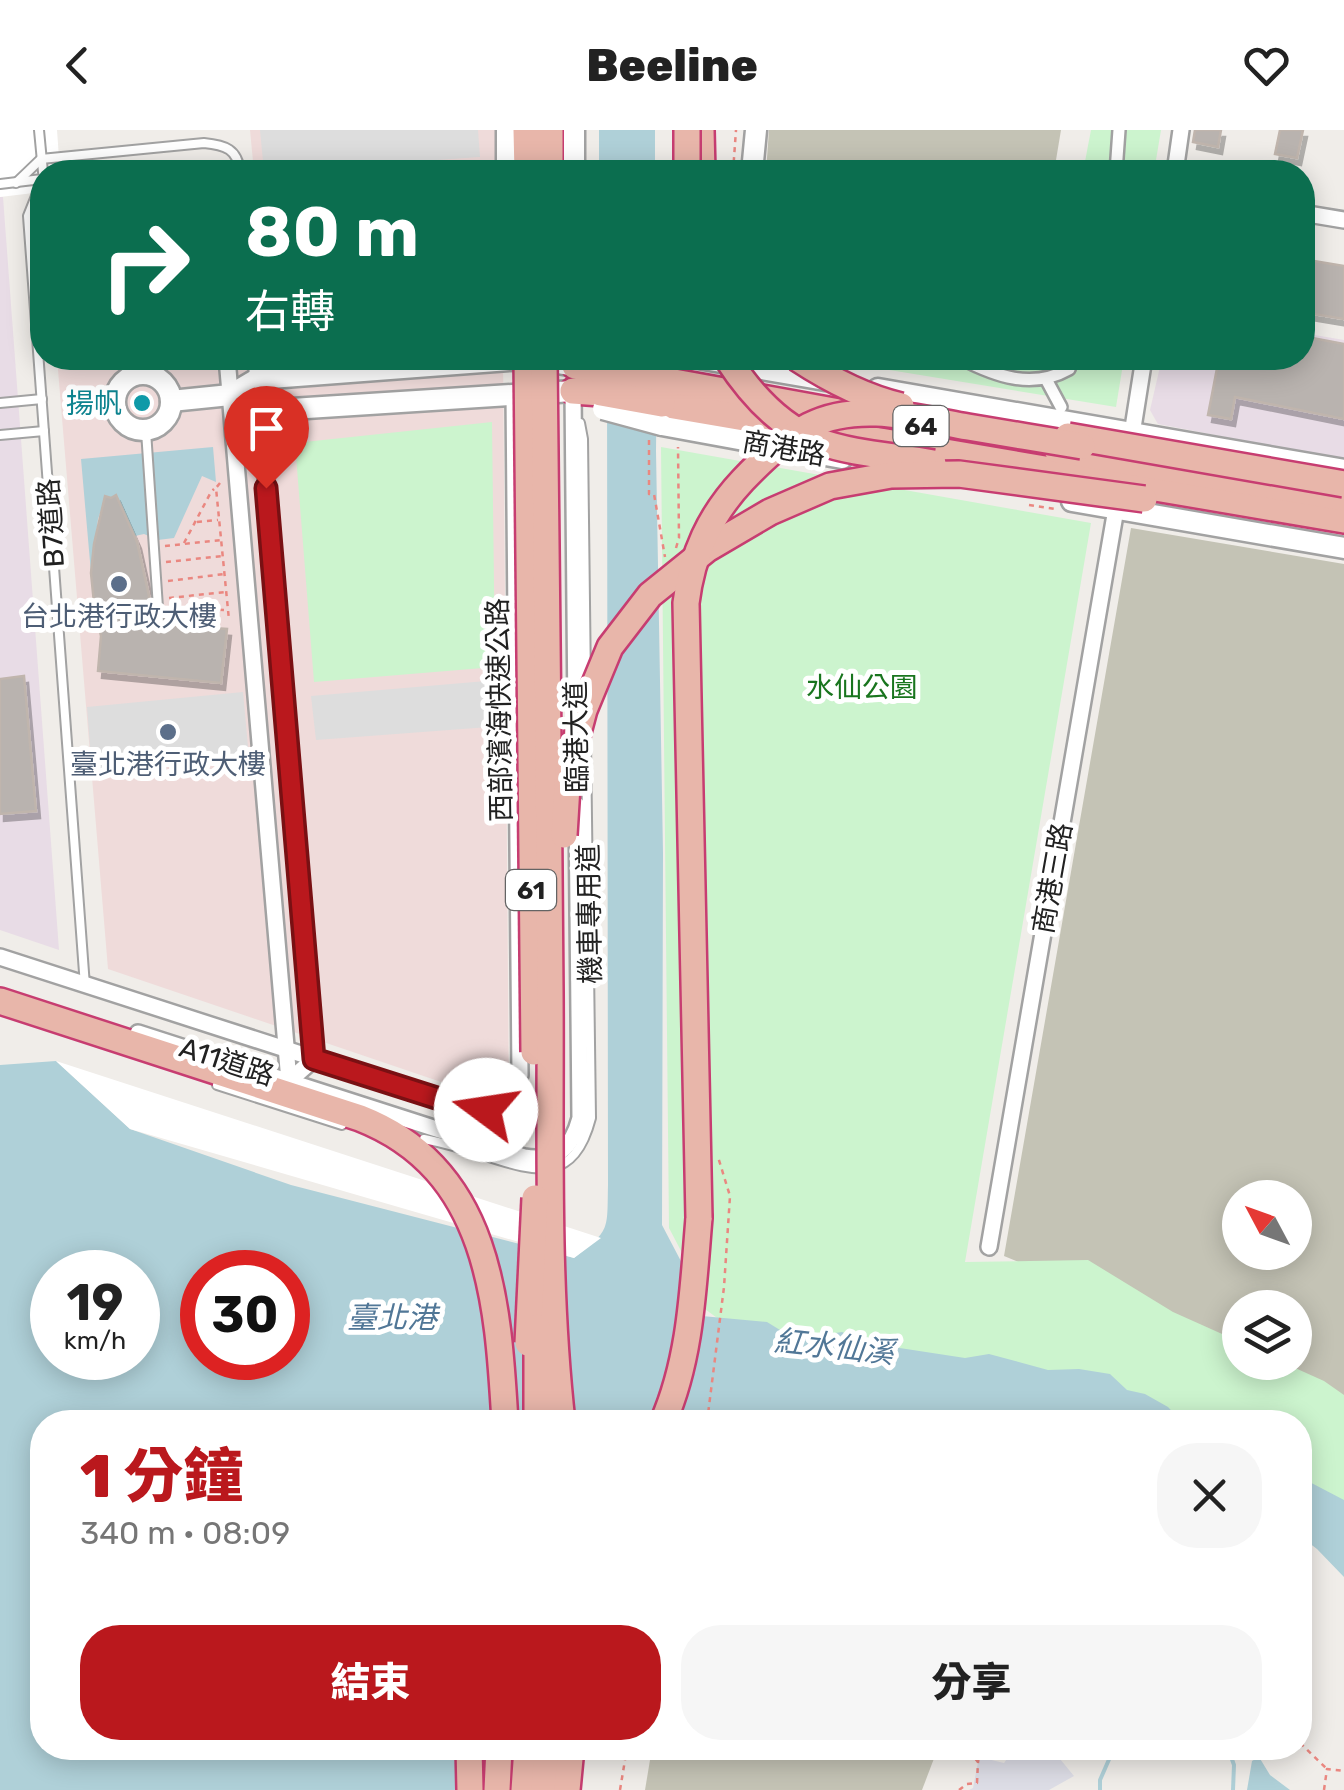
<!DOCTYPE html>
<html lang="zh-TW">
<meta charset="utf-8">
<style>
body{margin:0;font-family:Rubik,"Noto Sans TC",sans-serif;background:#f6f6f6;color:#222;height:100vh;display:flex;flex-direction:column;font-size:38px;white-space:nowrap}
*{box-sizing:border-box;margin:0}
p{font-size:32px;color:#767676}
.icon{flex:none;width:55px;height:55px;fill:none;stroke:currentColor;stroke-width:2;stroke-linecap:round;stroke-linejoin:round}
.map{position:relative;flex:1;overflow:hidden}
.details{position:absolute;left:30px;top:1280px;width:1282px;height:350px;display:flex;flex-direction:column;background:#fff;border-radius:40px;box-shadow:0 5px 25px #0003}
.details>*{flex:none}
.top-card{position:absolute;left:30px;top:30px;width:1285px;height:210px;border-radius:40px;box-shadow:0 5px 25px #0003;background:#0b6e4f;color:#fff;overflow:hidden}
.needle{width:65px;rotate:311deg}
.controls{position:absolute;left:1222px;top:1050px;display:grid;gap:20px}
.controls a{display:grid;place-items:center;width:90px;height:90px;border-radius:50%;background:#fff;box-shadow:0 5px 25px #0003;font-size:50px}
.speed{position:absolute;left:30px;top:1120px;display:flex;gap:20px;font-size:50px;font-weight:700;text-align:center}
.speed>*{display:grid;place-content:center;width:130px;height:130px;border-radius:50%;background:#fff;box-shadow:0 5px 25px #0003;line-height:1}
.speed small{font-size:25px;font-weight:400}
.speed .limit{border:15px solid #d22;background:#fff;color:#111}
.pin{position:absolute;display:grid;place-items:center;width:85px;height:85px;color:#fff;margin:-102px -42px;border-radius:50% 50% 50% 0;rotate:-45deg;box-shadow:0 0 10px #0007}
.pin .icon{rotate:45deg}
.me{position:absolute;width:110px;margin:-55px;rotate:284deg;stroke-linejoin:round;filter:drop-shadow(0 0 8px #0008)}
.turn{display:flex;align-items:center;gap:35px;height:210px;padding:0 50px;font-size:45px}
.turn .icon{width:130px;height:130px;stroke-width:2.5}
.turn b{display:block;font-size:70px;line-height:85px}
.round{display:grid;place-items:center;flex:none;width:105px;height:105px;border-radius:40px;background:#f6f6f6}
.overview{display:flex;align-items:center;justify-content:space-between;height:170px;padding:0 50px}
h1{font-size:60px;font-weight:800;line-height:75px;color:#ba181d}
.primary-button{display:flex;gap:20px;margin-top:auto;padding:20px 50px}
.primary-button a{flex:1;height:115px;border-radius:40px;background:#ba181d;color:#fff;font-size:40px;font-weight:800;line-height:115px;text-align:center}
.primary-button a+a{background:#f6f6f6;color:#222}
header{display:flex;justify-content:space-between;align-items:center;height:130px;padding:0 50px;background:#fff;font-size:45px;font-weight:800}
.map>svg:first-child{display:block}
</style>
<header><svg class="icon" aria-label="back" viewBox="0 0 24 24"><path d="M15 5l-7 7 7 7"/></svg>Beeline<svg class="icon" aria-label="heart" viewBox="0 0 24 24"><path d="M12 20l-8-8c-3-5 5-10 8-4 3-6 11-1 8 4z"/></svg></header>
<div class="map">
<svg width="1344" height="1660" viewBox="0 0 1344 1660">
<defs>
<filter id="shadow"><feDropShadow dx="4" dy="7" stdDeviation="0" flood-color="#0004"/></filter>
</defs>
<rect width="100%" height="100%" fill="#f0ede9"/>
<g fill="#efdbda">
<path d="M250,0H501V42H254Z"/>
<path d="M57,228H503L509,975L108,839Z"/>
</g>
<g fill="#e8dce6">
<path d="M0,67H3L59,820L0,800Z"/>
<path d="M1303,203L1344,210V330L1158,294L1155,289L1150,280L1162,228H1302Z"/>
</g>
<g fill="#c4c3b5" fill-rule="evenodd">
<path d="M769,0H1061L1054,42H766Z"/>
<path d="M1131,398L1344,434V1268L1259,1233L1295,1232V1178H1240V1225L1004,1126ZM1240,1068H1295V1122H1240Z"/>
<path d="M652,1618H938L922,1660H645Z"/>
</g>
<g fill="#ccf4ce">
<path d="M1091,0H1161L1154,42H1083Z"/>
<path d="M816,228H1124L1116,277Z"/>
<path d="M492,292L495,537L314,552L295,313Z"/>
<path d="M661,317L1091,393L965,1132L1088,1130L1173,1182L1240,1212V1232L1284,1233L1324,1251L1344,1265V1388L1300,1363V1292H1168L724,1193L694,1171L690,1138L669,1098Z"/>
</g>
<g fill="#ddd">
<path d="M260,0H478L480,27L264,42Z"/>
<path d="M486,551L489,597L316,610L311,566Z"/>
<path d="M243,562L249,628L92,642L87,577Z"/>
</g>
<path fill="#dddde6" d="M1015,1618L1031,1628L1040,1618H1051L1074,1646L1049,1660H969L973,1658L979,1627L1004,1633Z"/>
<g fill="#afd0d8" fill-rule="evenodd">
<rect x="599" y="0" width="56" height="42"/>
<path d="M607,228H657L656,321L663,723L662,1095L684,1137L702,1186L767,1192L780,1200L822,1205L842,1202L867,1213L965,1228L989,1224L1048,1240L1079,1239L1110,1244L1127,1260L1145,1264L1168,1277L1182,1292H761C749,1289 740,1285 728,1288C720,1290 722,1292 713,1292C700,1293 693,1288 680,1292H42V1618H578L574,1660H0V935L56,931L130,999L291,1055L574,1128C611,1100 607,1100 608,1055ZM52,1142H138V1228H52ZM202,1142H288V1228H202Z"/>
<path d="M213,317L216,352L202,346L174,408L158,410L144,404L135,406L116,366L111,368L106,366L98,389L91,443L81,329Z"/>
<path d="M1300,1347L1344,1370V1447L1317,1419L1300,1406Z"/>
<path d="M1259,1627L1270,1645L1290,1660H1247L1252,1631Z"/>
</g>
<g fill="#fff">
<path d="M0,0H57L60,42H42V62L0,67Z"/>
<path d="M56,931L601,1108L574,1128L130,999Z"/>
</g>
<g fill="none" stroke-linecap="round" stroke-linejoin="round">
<g stroke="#afd0d8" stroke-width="4">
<path d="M1228,1618L1234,1635L1233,1660"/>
<path d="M1100,1660V1650L1114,1618"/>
</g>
</g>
<g fill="#b9b3af" stroke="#c0b5ad" stroke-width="2.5" filter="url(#shadow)">
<path d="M1195,0H1221L1218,17L1193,12Z"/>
<path d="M1280,0H1303L1297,28L1275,24Z"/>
<path d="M1302,129L1344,136V189L1302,182Z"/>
<path d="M1302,206L1344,214V289L1235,267L1231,289L1208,285L1219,228H1302Z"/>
<path d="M116,365L137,412L149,466L150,494L159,499L166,495L227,499L221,553L98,541L101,506L94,473L91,443L94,414L105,366L111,368Z"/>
<path d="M24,546L36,681L0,684V549Z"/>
</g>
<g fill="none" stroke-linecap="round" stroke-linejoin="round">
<defs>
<g id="service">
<path d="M39,0L43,42"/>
<path d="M125,42L174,39L193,42"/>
<path d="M42,51L28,86L85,856"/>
<path d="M16,53L41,29L204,13C225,15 238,19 240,42"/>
<path d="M0,54L42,49"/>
<path d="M0,273L42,269"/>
<path d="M580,293L583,309L586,554"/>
<path d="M146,301L159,492"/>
<path d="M0,305L44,301"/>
<path d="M217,955L342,995"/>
<path d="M424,1009C445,1013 465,1019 486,1026C538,1043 574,1053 591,988L586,613"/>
</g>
<g id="pedestrian">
<path d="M1116,42L1119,0"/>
<path d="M960,228C995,246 1032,260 1069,239L1073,228"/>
<path d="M1046,249L1061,277"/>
</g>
<g id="minor">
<path d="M1175,42L1181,0"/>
<path d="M1302,83L1344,90"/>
<path d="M227,228L289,951"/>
<path d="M256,228L314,929L289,951"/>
<path d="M573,261L576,587"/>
<path d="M1132,304L1144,228"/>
<path d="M0,827L474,980C497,980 514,968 520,945L514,263"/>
<path d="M138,903L524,1027C557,1032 572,1018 580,988L577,675"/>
<path d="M989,1117L1116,379"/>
</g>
<g id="tertiary">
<path d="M507,0V42"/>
<path d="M574,0V42"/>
<path d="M752,42L756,0"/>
<path d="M698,228L825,250"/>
<circle cx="143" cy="272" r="28"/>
<path d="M878,259L1344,340"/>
<path d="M230,265L260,281L573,261"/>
<path d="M171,271L230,265L257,249L509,230L533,229L575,236L588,228"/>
<path d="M662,295L842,328"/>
<path d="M1072,371L1344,418"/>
</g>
<g id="trunk">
<path d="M526,0L527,42"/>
<path d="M550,0V42"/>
<path d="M701,0L702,42"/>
<path d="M575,236L602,243"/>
<path d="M663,250L850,284"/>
<path d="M573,261L601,263"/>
<path d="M662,274L1344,390"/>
<path d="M1057,320L1344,368"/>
<path d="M0,871L360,988C490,1039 498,1172 505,1292"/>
<path d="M663,1292C691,1228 693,1158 699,1088"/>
<path d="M469,1618L470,1660"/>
<path d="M497,1660L499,1618"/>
<path d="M524,1660L527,1618"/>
<path d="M544,1660L547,1618"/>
<path d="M567,1660L571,1618"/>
</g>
</defs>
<use href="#service" stroke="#a2a2a2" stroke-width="12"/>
<use href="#pedestrian" stroke="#a2a2a2" stroke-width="16"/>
<use href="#minor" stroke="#a2a2a2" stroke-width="20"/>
<use href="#tertiary" stroke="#a2a2a2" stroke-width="25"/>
<use href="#trunk" stroke="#c73d71" stroke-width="30"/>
<g stroke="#ea8780" stroke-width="2.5" stroke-dasharray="5 5" stroke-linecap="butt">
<path d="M733,42L736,0"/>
<path d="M649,310V364H654L665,427"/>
<path d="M220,353L216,358L229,490"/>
<path d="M1029,375L1055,379"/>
<path d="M197,392L218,390"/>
<path d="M184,413L211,362L214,359"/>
<path d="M165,416L221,410"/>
<path d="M676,418L679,408L678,317"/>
<path d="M166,432L223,426"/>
<path d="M168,451L224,444"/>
<path d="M169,468L225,462"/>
<path d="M169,478L226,480"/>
<path d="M707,1292L724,1157L730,1066L718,1027"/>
<path d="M1300,1613L1326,1638"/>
<path d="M1110,1618L1122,1626"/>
<path d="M978,1632L980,1619L999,1622L1008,1618"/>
<path d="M620,1660L627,1618"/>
<path d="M959,1660L967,1654L977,1653L978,1632L966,1618"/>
<path d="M1324,1660L1327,1639L1344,1641"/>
</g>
<use href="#service" stroke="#fff" stroke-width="8"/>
<use href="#pedestrian" stroke="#fff" stroke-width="11"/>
<use href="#minor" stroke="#fff" stroke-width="15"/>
<use href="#tertiary" stroke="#fff" stroke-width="20"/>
<use href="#trunk" stroke="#e8b6aa" stroke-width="25"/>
<defs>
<path id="tertiary-bridge" d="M603,279L662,295"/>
<g id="trunk-bridge">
<path d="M687,0V42"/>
<path d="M527,228L534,922"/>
<path d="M544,228C546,439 549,651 550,862C551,1006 546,1150 562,1292"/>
<path d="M727,228C749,262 778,296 818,311C852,324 896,326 933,333"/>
<path d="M797,228C829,249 863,267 901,276"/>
<path d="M602,243L663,250"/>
<path d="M601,263L662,274"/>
<path d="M1068,306L1344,354"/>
<path d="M564,705L568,640L584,580L610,517L650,465L707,419L770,382L830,356L891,345L959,344L1144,369"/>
<path d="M699,1088L686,473C692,424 710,385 743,350C762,330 785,308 809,296C858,271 917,288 968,297C1006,303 1044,310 1082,316"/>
<path d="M528,1213L535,1068"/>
<path d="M537,1292V1197"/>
</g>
</defs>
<use href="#tertiary-bridge" stroke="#a2a2a2" stroke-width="25" stroke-linecap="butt"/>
<use href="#trunk-bridge" stroke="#c73d71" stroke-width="30" stroke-linecap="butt"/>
<use href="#tertiary-bridge" stroke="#fff" stroke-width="20"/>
<use href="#trunk-bridge" stroke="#e8b6aa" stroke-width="25"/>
</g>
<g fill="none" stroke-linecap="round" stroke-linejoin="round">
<defs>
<path id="route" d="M266,358L314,929L474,980H486"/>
</defs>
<use href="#route" stroke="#791013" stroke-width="25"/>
<use href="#route" stroke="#ba181d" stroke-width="18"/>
</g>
<circle fill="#0f9aa8" stroke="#fff" stroke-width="4" cx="142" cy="273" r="10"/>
<g fill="#5c6f8a" stroke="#fff" stroke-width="4">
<circle cx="119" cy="454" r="10"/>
<circle cx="168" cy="602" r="10"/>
</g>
<g text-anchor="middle" stroke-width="10" stroke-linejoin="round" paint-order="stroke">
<g fill="#fff" stroke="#646464" stroke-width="2.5">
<rect x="893.5" y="276" width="55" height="40" rx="8"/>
<rect x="506" y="740" width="50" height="40" rx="8"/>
</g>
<g font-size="25" font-weight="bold" fill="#212121">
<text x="921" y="305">64</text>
<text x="531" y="769">61</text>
</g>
<g font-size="28" fill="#0d838f" stroke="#fff" text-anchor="end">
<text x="122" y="283">揚帆</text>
</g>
<g font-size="28" fill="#212121" stroke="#fff">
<text transform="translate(784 318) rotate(10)" y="10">商港路</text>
<text transform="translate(51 393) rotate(-94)" y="10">B7道路</text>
<text transform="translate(499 580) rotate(-91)" y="10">西部濱海快速公路</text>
<text transform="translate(576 607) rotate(-91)" y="10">臨港大道</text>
<text transform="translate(1052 748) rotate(-80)" y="10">商港三路</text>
<text transform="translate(589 784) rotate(-91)" y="10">機車專用道</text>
<text transform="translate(227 931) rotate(18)" y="10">A11道路</text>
</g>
<g font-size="28" fill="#4e5e75" stroke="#fff">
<text x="119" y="496">台北港行政大樓</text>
<text x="168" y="644">臺北港行政大樓</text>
</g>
<g font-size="28" fill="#19751e" stroke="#fff">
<text x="862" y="567">水仙公園</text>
</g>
<g font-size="30" font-style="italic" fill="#517797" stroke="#fff">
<text x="392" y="1198">臺北港</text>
<text transform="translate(834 1217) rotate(6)" y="10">紅水仙溪</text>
</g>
</g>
</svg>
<div class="controls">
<a><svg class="needle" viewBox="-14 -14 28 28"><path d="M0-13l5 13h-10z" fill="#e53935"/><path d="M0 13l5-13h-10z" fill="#767676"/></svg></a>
<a><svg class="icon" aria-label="layers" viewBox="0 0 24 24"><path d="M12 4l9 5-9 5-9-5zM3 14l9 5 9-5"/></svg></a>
</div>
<div class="speed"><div>19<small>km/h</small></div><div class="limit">30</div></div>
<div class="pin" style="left:266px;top:358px;background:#d93025"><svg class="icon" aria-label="arrive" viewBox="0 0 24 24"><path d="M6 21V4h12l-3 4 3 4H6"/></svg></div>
<svg class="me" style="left:486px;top:980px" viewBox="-20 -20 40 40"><circle r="19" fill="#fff"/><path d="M0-13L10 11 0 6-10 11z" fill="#ba181d"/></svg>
<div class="top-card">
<div class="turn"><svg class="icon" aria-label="right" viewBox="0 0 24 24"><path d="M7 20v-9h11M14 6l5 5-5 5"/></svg><div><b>80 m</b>右轉</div></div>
</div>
<section class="details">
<div class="overview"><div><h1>1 分鐘</h1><p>340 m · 08:09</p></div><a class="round"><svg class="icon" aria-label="close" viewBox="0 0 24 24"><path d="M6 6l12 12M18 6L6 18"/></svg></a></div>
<div class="primary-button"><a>結束</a><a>分享</a></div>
</section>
</div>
